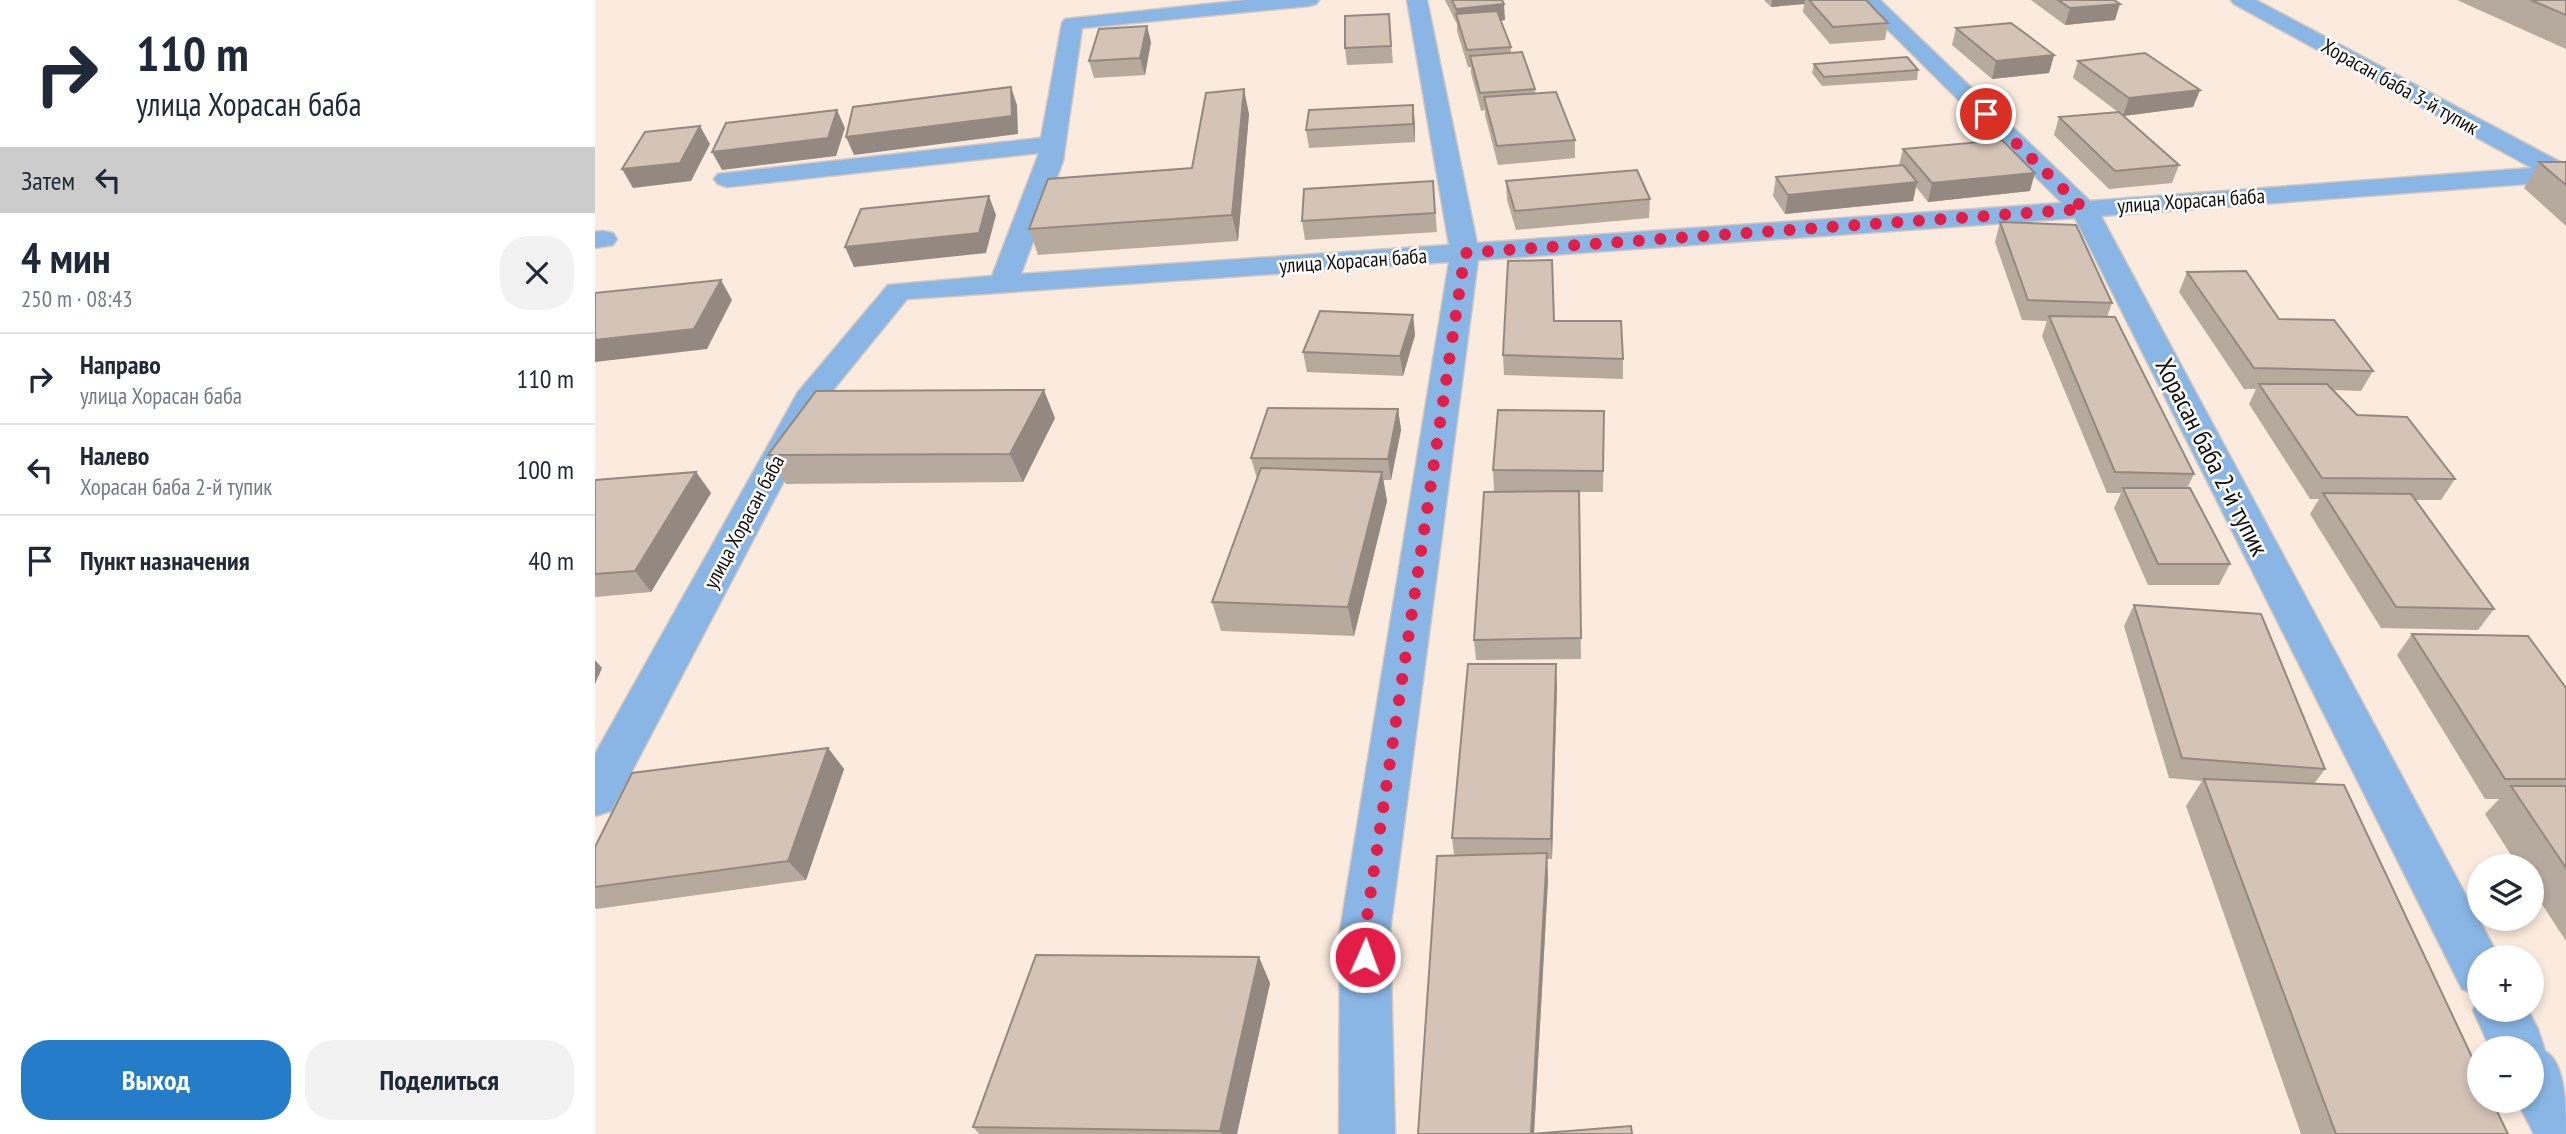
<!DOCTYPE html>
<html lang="ru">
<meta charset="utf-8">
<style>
body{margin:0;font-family:"PT Sans Narrow",sans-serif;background:#f2f2f3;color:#1f2937;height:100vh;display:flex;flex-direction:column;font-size:26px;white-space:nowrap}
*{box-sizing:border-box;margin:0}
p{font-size:23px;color:#747a83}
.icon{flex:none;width:38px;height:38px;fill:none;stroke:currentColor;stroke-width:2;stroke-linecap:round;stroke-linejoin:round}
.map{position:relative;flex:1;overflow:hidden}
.details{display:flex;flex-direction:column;background:#fff;width:595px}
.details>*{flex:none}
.banner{background:#fff;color:#1f2937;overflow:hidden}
.controls{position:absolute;left:1872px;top:854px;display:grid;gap:14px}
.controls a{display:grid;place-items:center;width:77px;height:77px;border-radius:50%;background:#fff;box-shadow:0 4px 10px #0003;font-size:35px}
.pin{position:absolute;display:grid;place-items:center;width:60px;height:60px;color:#fff;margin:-30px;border:4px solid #fff;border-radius:50%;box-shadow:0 2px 7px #0007}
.me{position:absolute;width:77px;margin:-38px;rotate:2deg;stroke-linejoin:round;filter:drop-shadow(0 0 5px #0008)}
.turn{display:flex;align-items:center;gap:24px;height:147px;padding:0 21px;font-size:32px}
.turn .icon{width:91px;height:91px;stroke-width:2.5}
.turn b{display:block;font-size:49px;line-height:60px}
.then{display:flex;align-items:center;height:66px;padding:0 21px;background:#0003;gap:14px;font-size:26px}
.round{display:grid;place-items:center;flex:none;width:74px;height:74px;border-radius:28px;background:#f2f2f3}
.summary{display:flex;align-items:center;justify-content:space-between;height:119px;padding:0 21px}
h1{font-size:42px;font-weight:800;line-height:52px}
.button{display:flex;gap:14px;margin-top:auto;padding:14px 21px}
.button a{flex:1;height:80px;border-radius:28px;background:#257dca;color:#fff;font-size:28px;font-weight:800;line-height:80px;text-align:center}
.button a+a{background:#f2f2f3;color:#1f2937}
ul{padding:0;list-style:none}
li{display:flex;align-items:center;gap:21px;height:91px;padding:0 21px;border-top:2px solid #e0e1e3}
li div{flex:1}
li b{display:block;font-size:26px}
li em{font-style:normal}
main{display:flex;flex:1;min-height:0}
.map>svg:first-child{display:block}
</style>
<main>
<section class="details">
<div class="banner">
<div class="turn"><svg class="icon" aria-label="right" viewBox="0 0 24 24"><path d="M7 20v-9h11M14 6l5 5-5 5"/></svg><div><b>110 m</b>улица Хорасан баба</div></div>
<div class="then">Затем<svg class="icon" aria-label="left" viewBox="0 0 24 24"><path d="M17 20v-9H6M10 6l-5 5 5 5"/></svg></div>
</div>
<div class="summary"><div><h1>4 мин</h1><p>250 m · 08:43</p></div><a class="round"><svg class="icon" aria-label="close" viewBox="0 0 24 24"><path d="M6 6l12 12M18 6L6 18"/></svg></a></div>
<ul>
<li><svg class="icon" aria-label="right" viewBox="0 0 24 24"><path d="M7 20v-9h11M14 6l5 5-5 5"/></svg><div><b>Направо</b><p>улица Хорасан баба</p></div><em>110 m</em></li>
<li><svg class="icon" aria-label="left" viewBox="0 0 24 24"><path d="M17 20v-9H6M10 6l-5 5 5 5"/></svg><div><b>Налево</b><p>Хорасан баба 2-й тупик</p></div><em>100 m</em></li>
<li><svg class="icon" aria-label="arrive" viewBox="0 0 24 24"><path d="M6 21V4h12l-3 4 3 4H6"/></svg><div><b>Пункт назначения</b></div><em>40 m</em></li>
</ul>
<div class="button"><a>Выход</a><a>Поделиться</a></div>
</section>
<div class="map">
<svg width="1971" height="1134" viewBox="0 0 1971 1134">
<rect width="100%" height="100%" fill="#fbebde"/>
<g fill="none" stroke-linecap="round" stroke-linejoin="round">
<defs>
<g id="minor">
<path d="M651,0H724L721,4L714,6L487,28L468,161L426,274L854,245L812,0H832L882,243L1467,203L1263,0H1285L1495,201L1937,168L1639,4L1636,0H1661L1971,165V181L1506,216L1903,955L1904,957H1885V1010H1933L1943,1029L1950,1051C1971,1062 1971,1110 1971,1134H1939L1922,1101H1937V1048H1895L1878,1010L1884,996L1867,989L1480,218L883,260L795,931L800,1134H744L745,931L854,262L312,299L234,395L16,811L0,816V754L203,392L293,285L397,276L444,153L132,187L123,184L119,179L123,174L446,138L467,23L470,19Z"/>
<path d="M8,231L18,233L22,239L18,245L0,248V232Z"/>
</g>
</defs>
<use href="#minor" stroke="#d6c8bc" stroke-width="3"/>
<use href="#minor" fill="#8ab6e5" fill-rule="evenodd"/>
</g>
<g fill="#b6a99d">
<path d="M850,0H907L910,20L906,21L916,47V53L940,89V94L980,140V158L903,165L890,115V110L886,111L876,73V67H873L862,31V24Z"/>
<path d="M1169,0H1271L1293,23L1290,40L1235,44L1208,12L1209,4L1176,7Z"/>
<path d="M1436,0H1519L1520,20L1470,25Z"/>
<path d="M1862,0H1971V49Z"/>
<path d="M794,14L798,63L752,65L750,48Z"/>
<path d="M1361,28L1459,55L1454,73L1397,79L1357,45Z"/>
<path d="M556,42L550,75L499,78L494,61Z"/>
<path d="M1483,61L1605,90L1598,107L1528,116L1584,165L1577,183L1514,189L1459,135L1464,117L1523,112L1478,78Z"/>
<path d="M1219,64L1323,70L1322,80L1227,86L1217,73Z"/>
<path d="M654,114L643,241L443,255L434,229L597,168Z"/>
<path d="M820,123V142L714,148L711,130Z"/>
<path d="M1308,149L1435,191L1333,202L1321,187L1318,201L1190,214L1178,196L1181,177L1304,165Z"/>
<path d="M1944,162H1971V226L1929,188Z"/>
<path d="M838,181L842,232L710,240L707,221Z"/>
<path d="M911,181L1055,199L1054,218L921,230L912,200Z"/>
<path d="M1405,222L1517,303L1512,317L1599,474L1592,488L1635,564L1624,585H1553L1519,508L1526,493H1512L1447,336L1452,321L1427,320L1400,242Z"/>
<path d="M1592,272L1684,319L1778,371L1766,391L1739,390L1762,415L1860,479L1846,500H1821L1899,609L1883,630L1786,628L1715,514L1724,499H1715L1654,404L1661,389H1649L1584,292Z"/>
<path d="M818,315L820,335L808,376L712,372L708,352Z"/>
<path d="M959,321L1028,359V379L909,375L908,355Z"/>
<path d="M803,409L806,430L796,480H788L792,501L759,636L626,631L617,602L662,479L656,458Z"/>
<path d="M1009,411L1008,492H984L986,659L881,660L879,640L899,491L898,470Z"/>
<path d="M460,418L428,482L191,484L173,455Z"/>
<path d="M101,472L116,493L56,592L0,597V480Z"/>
<path d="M1539,605L1730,769L1719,784L1913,1134H1706L1591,806L1607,781L1574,778L1529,626Z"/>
<path d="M1817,634L1971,688V941L1937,889V866H1923L1890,814L1904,799H1890L1802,655Z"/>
<path d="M962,685L957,859H952L953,880L939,1134H1037H823L859,855L857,838Z"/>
<path d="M233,748L249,769L211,880L1,909L0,908V847Z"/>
<path d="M675,983L642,1134H384L378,1127Z"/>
</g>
<g fill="#948980">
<path d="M1177,0H1210L1209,4L1176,7Z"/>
<path d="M909,4L910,20L864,25L862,16L861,9Z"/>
<path d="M1525,4L1520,20L1470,25L1475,8Z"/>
<path d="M552,26L556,42L550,75L545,58Z"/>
<path d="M1459,55L1454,73L1397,79L1401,61Z"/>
<path d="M416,87L422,105L423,134L259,155L251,137Z"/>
<path d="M649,89L654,114L643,241L637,215Z"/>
<path d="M1605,90L1598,107L1528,116L1534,98Z"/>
<path d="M818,105L820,123V142L818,124Z"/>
<path d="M242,110L250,128L241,156L127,170L117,152Z"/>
<path d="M105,126L115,144L96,181L38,188L27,169Z"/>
<path d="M1440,173L1435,191L1333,202L1337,183Z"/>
<path d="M1322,182L1318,201L1190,214L1193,195Z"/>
<path d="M394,196L401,215L391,253L259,267L250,247Z"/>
<path d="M126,280L137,300L112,349L0,362V340Z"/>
<path d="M818,315L820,335L808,376L805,356Z"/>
<path d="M449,390L460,418L428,482L415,454Z"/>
<path d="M803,409L806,430L796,480L793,459Z"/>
<path d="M101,472L116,493L56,592L40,571Z"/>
<path d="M787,472L792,501L759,636L753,607Z"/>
<path d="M0,660L7,668L0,684Z"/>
<path d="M961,664L962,685L957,859L956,839Z"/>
<path d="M233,748L249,769L211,880L193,861Z"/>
<path d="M952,853L953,880L939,1134H936Z"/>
<path d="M664,957L675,983L642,1134H627L625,1131Z"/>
</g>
<g fill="#d4c4b7" stroke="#948980" stroke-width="2">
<path d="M857,0H907L909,4L861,9Z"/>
<path d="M1214,0H1271L1293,23L1238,27Z"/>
<path d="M1463,0H1519L1525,4L1475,8Z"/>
<path d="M1936,0H1971V15Z"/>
<path d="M902,11L916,47L872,50L861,14Z"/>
<path d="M794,14L796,46L750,48V16Z"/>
<path d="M1416,23L1459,55L1401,61L1361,28Z"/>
<path d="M552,26L545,58L494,61L504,29Z"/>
<path d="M927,52L940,89L885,93L875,56Z"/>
<path d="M1550,53L1605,90L1534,98L1483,61Z"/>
<path d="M1312,57L1323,70L1229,77L1219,64Z"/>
<path d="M416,87L417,116L251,137L258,107Z"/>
<path d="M649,89L637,215L434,229L453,179L597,168L611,93Z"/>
<path d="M961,92L980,140L902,146L889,97Z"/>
<path d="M818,105V124L711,130L714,110Z"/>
<path d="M242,110L233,138L117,152L131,123Z"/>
<path d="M1524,112L1584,165L1520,171L1464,117Z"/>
<path d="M105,126L85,163L27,169L50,132Z"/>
<path d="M1407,140L1440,173L1337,183L1308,149Z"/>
<path d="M1944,162H1971V185Z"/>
<path d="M1308,165L1322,182L1193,195L1181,177Z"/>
<path d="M1042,170L1055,199L920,211L911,181Z"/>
<path d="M838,181L840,213L707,221L709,189Z"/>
<path d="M394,196L384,233L250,247L266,209Z"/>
<path d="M1405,222L1481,225L1517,303L1433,300Z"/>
<path d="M957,260L959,321H1026L1028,359L908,355L913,261Z"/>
<path d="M1651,271L1684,319L1739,320L1778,371L1659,368L1592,272Z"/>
<path d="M126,280L99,329L0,340V293Z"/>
<path d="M725,311L818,315L805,356L708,352Z"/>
<path d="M1454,316L1520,317L1599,474L1520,472Z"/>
<path d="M1664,384H1732L1762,415L1812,417L1860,479L1727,478Z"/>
<path d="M449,390L415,454L173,455L221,391Z"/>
<path d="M673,408L803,409L793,459L656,458Z"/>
<path d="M903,410L1009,411L1008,471L898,470Z"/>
<path d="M666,468L787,472L753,607L617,602Z"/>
<path d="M101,472L40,571L0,574V480Z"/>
<path d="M1528,488H1595L1635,564H1563Z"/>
<path d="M984,491L986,638L879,640L889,492Z"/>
<path d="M1728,493L1816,494L1899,609L1801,607Z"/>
<path d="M1539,605L1666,614L1730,769L1587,758Z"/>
<path d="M1817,634L1933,636L1971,688V779H1910Z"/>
<path d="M873,664H961L956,839L857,838Z"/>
<path d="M233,748L193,861L0,887V847L37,773Z"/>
<path d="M1609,779L1749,785L1885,1074V1101H1897L1913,1134H1741Z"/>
<path d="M1916,786H1971V868Z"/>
<path d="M952,853L936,1134L1036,1126L1037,1134H823L842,856Z"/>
<path d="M441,955L664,957L625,1131L378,1127Z"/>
</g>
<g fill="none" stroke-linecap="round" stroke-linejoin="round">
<path stroke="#e11d48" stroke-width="12" stroke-dasharray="0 21.6" d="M770,957V931L870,253L1489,209L1391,114"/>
</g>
<g text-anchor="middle" stroke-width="5" stroke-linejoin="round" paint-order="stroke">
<g font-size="21" fill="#140f0a" stroke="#fff">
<text transform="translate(1805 87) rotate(29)" y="7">Хорасан баба 3-й тупик</text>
<text transform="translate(1596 201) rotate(-4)" y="7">улица Хорасан баба</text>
<text transform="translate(758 261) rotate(-4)" y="7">улица Хорасан баба</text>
<text transform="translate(149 522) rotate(-62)" y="7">улица Хорасан баба</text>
</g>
<g font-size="26" fill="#140f0a" stroke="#fff">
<text transform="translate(1617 457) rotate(63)" y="9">Хорасан баба 2-й тупик</text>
</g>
</g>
</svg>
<div class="controls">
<a><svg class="icon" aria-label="layers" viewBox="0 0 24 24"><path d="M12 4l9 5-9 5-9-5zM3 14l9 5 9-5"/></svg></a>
<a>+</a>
<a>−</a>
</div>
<div class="pin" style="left:1391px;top:114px;background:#d93025"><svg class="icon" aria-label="arrive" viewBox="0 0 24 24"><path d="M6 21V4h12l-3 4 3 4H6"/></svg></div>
<svg class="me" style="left:770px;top:957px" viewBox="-20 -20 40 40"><circle r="17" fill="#e11d48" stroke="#fff" stroke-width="3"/><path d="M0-11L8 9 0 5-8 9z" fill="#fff"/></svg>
</div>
</main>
